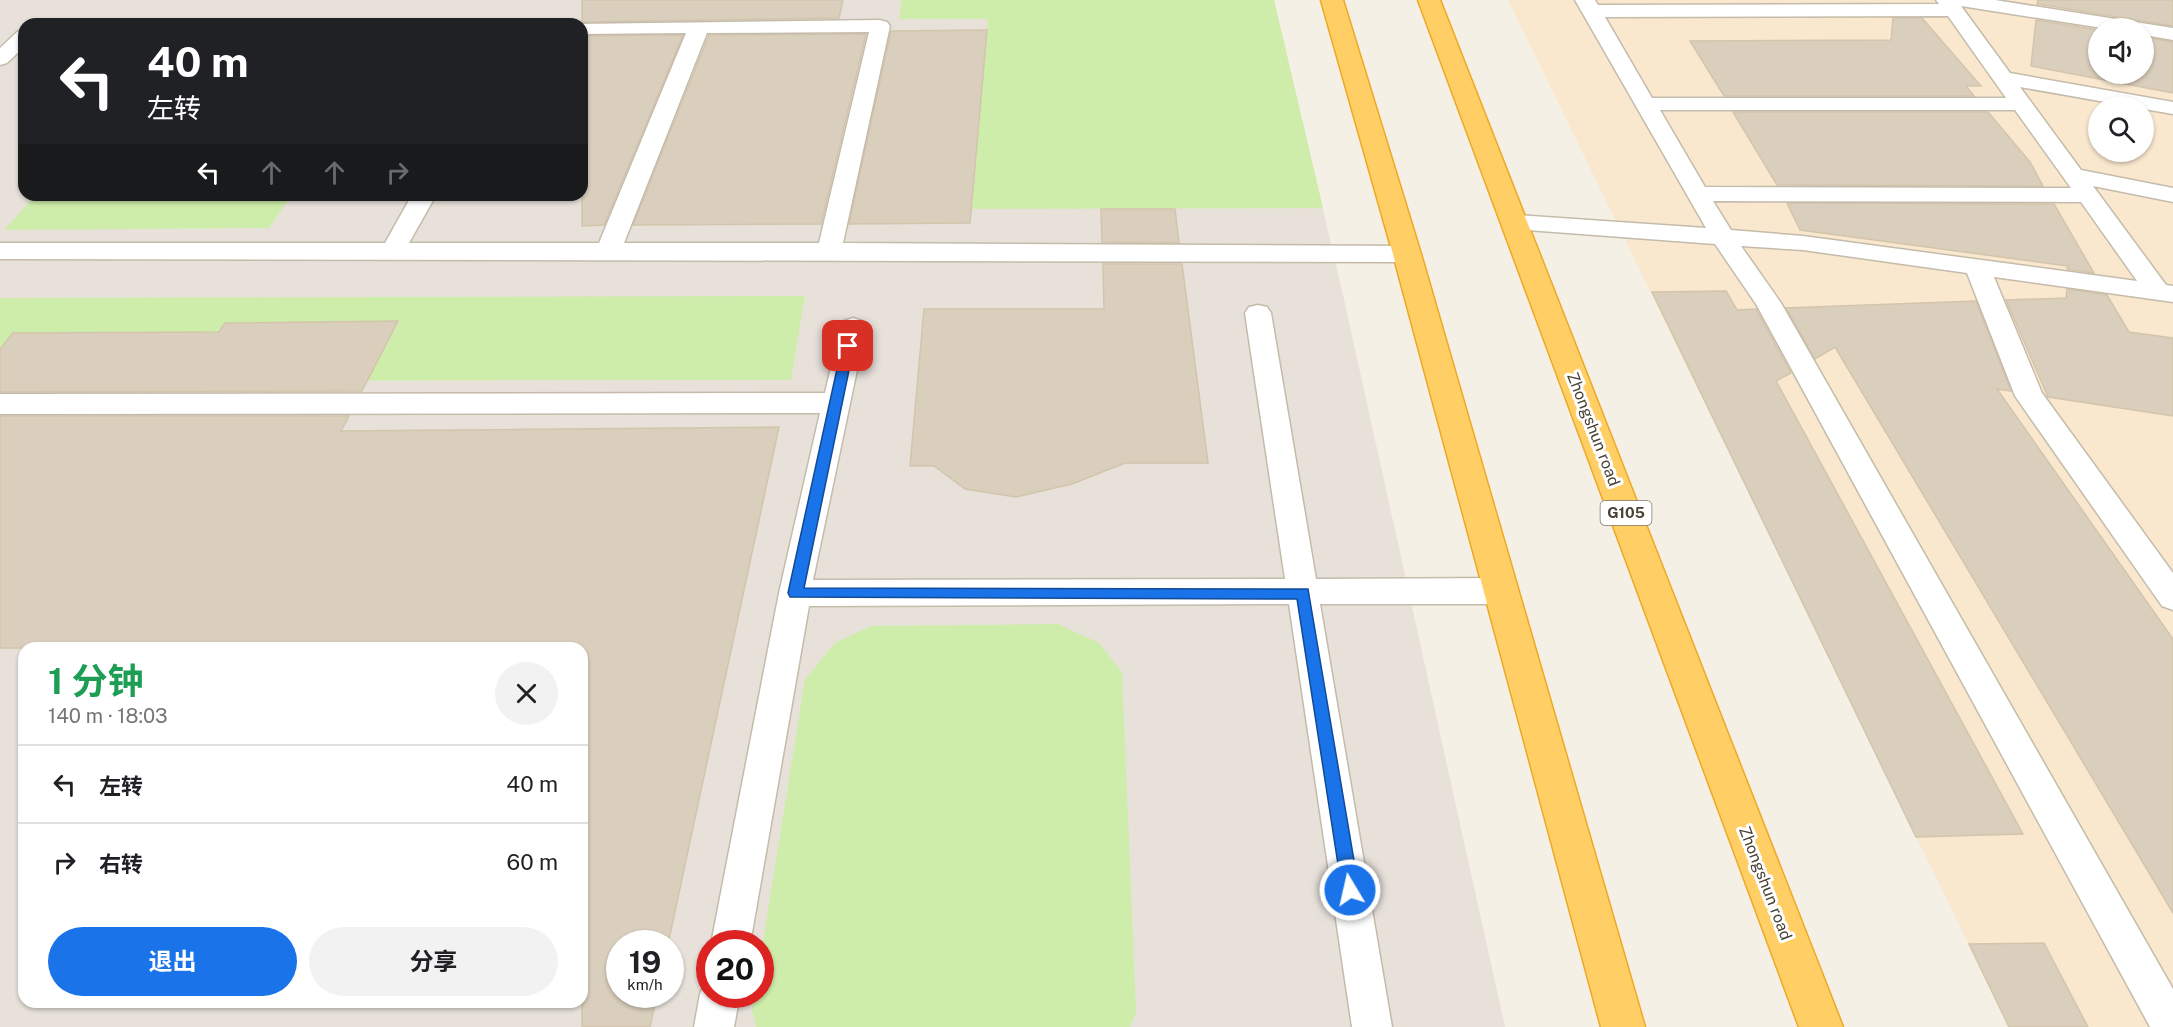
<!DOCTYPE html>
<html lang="zh">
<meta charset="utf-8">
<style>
body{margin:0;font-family:"Public Sans","Noto Sans SC",sans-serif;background:#f2f2f2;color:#202124;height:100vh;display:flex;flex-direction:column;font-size:22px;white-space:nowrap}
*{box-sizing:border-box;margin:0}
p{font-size:20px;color:#757577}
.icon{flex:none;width:33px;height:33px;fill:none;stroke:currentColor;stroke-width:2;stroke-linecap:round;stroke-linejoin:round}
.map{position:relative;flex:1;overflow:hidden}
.side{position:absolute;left:18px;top:642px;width:570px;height:366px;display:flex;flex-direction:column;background:#fff;border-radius:18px;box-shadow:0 2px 4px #0004}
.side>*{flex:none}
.top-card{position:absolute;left:18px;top:18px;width:570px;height:183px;border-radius:18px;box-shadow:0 2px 4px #0004;background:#202124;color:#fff;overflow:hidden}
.fabs{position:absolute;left:2088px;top:18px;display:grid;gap:12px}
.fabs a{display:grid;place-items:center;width:66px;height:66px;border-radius:50%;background:#fff;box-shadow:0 2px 4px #0004;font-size:30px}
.speed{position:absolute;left:606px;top:930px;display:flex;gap:12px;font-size:30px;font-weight:700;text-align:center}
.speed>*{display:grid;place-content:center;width:78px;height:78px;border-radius:50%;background:#fff;box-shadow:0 2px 4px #0004;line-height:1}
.speed small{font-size:15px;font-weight:400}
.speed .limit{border:9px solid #d22;background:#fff;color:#111}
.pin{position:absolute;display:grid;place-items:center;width:51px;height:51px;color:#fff;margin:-26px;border-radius:12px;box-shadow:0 3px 9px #0006}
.me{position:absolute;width:66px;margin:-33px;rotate:351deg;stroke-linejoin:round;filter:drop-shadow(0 0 4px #0008)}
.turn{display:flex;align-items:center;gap:21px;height:126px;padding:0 30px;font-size:27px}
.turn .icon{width:78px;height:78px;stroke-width:2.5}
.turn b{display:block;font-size:42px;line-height:51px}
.lanes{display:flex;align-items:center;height:57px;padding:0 30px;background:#0003;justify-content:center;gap:30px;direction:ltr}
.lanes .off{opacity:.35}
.round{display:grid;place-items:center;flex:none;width:63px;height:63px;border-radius:32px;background:#f2f2f2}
.overview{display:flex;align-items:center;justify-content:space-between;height:102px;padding:0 30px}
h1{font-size:36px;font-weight:700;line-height:45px;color:#1e9e55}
.action{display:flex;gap:12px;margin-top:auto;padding:12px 30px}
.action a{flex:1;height:69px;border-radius:36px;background:#1a73e8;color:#fff;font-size:24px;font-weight:700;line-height:69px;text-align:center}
.action a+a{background:#f2f2f2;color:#202124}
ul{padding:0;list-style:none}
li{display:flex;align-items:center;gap:18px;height:78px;padding:0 30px;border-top:2px solid #e0e0e0}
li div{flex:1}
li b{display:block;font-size:22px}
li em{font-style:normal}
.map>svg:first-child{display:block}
</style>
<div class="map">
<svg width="2173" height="1027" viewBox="0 0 2173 1027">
<rect width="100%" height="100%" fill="#f5f0e5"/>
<path fill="#f9e8ce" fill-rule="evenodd" d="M1508,0H2173V1027H2009ZM2098,28H2144V74H2098ZM2098,106H2144V152H2098Z"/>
<path fill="#e7e1da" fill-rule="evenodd" d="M0,0H902L900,19L1278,17L1343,295L1505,1027H0ZM24,24H582V195H24ZM24,648H582V1002H24ZM620,944H670V994H620ZM710,944H760V994H710Z"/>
<g fill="#ceedaa">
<path d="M902,0H1274L1323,208L972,209L988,19H899Z"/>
<path d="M36,195H292L269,228L4,230Z"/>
<path d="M805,296L791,380L0,381V298Z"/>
<path d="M1058,624L1099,643L1122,672L1136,1012L1130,1027H756L752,1010L754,995L760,994L761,954L805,679L835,643L871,626Z"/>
</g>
<g fill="#dacfbd" stroke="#d3c5ac" stroke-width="1.5">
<path d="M582,0H843L839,18L582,22Z"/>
<path d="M2038,0H2173V26L2037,4Z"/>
<path d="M1893,18H1922L1981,86H1966L1974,96H1724L1690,41L1891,40Z"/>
<path d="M2036,20L2098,30V74H2144V37L2173,42V93L2031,66Z"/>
<path d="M987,30L970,223L849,224L891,31Z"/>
<path d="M866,34L821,224L633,225L709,35Z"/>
<path d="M683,35L604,225L582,226V36Z"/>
<path d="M1733,112H1988L2030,162L2043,186L1777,185Z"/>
<path d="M1787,203L2054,204L2094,273L2067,269L2068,266L1800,230Z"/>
<path d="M1101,209H1175L1179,243L1102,242Z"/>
<path d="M1103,264H1182L1208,463H1125L1072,484L1016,497L965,489L934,466H910L924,309H1104Z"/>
<path d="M2067,289L2107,295L2129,332L2173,338V416L2048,397L2006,300L2066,298Z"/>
<path d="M1726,291L1737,310L1756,309L1791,373L1776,381L2023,834L1916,837L1652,292Z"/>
<path d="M1976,301L2011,391L1997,389L2173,639V913L1835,347L1815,359L1786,308Z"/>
<path d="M398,321L362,391L0,392V349L13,333L219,332L225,323Z"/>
<path d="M0,416H349L341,431L779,427L668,944H620V994H657L650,1027H582V648H0Z"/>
<path d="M2044,943L2088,1027H2009L1969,944Z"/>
</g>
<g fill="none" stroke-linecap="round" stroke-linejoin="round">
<defs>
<g id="lane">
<path d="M1575,0H1595L1598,5L1939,4L1936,0H1995L2173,28V40L2144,35V28H2102L1961,6L2010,73L2173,102V114L2144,109V106H2128L2020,87L2081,170L2173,188V202L2093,186L2166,285L2173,286V302L1994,277L2042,393L2173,573V610L2162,606L2015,396L1967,273L1803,250L1741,246L1781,303L2173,989V1027H2150L1756,304L1715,244L1515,229L1507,227L1503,222L1507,217L1515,215L1706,228ZM1948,16L2006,98H1652L1605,17ZM1660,110H2015L2071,188L1705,187ZM1713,201L2081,202L2137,281L1803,236L1731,230Z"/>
<path d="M880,20L887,22L890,26L843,243L1407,246L1416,249L1419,254L1416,259L1407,262L0,259V243H385L412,195H436L409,243H599L686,33L582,34V24H575ZM869,32L819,243H624L707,33Z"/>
<path d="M24,30V47L7,63L0,65V48L17,32Z"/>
<path d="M1258,305L1267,307L1271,313L1316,579L1499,578L1510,582L1515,591L1510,600L1499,604H1320L1392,1027H1352L1289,604L809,606L750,944H711L779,593L820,413L0,414V394L825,393L840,327L844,321L853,318L862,321L866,327L813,580L1285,579L1245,313L1249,307Z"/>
<path d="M710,978V994H740L734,1027H694L700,994L706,980Z"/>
</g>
<g id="highway">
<path d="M1321,0H1343L1421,254L1645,1027H1601L1393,254Z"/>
<path d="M1418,0H1440L1843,1027H1799Z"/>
</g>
</defs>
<use href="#lane" stroke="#c4bbaa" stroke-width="3"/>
<use href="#highway" stroke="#eea826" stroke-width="3"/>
<use href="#lane" fill="#fff" fill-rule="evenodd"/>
<use href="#highway" fill="#ffcf66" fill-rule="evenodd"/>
</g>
<path fill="#1a73e8" stroke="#114b97" stroke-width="1.5" d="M848,342L854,346L804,588L1308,589L1359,890L1357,896L1350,898L1344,896L1342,890L1297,599L790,597L788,593L842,346Z"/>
<g text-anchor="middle" stroke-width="6" stroke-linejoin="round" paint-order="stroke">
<rect fill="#fff" stroke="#7f7a71" stroke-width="1.5" x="1600.5" y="501" width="51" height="24" rx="4.5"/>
<g font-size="15" font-weight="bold" fill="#484134">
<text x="1626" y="518">G105</text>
</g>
<g font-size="16" fill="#484134" stroke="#fff">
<text transform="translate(1594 429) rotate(69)" y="6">Zhongshun road</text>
<text transform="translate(1766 883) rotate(69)" y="6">Zhongshun road</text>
</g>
</g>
</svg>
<div class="fabs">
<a><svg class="icon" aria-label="sound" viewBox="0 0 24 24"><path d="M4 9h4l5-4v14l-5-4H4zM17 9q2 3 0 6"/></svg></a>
<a><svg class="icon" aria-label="search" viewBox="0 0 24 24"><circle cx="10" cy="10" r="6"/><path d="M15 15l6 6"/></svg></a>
</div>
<div class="speed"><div>19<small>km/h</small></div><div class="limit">20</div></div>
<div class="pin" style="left:848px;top:346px;background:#d93025"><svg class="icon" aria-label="arrive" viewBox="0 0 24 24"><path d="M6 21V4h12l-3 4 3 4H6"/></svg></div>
<svg class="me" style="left:1350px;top:890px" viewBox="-20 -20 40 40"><circle r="17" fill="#1a73e8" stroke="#fff" stroke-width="3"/><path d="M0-11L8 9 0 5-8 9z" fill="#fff"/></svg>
<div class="top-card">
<div class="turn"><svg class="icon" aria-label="left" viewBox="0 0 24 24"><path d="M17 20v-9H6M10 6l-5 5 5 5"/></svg><div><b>40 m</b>左转</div></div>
<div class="lanes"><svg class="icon" aria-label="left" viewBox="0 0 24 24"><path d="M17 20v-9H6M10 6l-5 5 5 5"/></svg><svg class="icon off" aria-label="ahead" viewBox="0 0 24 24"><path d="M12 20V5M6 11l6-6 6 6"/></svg><svg class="icon off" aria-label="ahead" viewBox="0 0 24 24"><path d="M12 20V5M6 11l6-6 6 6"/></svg><svg class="icon off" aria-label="right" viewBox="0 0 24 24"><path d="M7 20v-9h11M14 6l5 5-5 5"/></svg></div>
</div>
<section class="side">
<div class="overview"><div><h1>1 分钟</h1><p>140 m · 18:03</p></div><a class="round"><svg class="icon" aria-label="close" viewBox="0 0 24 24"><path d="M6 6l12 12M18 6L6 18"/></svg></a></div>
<ul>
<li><svg class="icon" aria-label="left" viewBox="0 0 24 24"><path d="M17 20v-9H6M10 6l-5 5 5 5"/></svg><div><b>左转</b></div><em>40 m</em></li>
<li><svg class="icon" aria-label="right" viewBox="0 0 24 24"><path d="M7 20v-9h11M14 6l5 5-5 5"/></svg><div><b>右转</b></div><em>60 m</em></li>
</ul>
<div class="action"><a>退出</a><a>分享</a></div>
</section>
</div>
